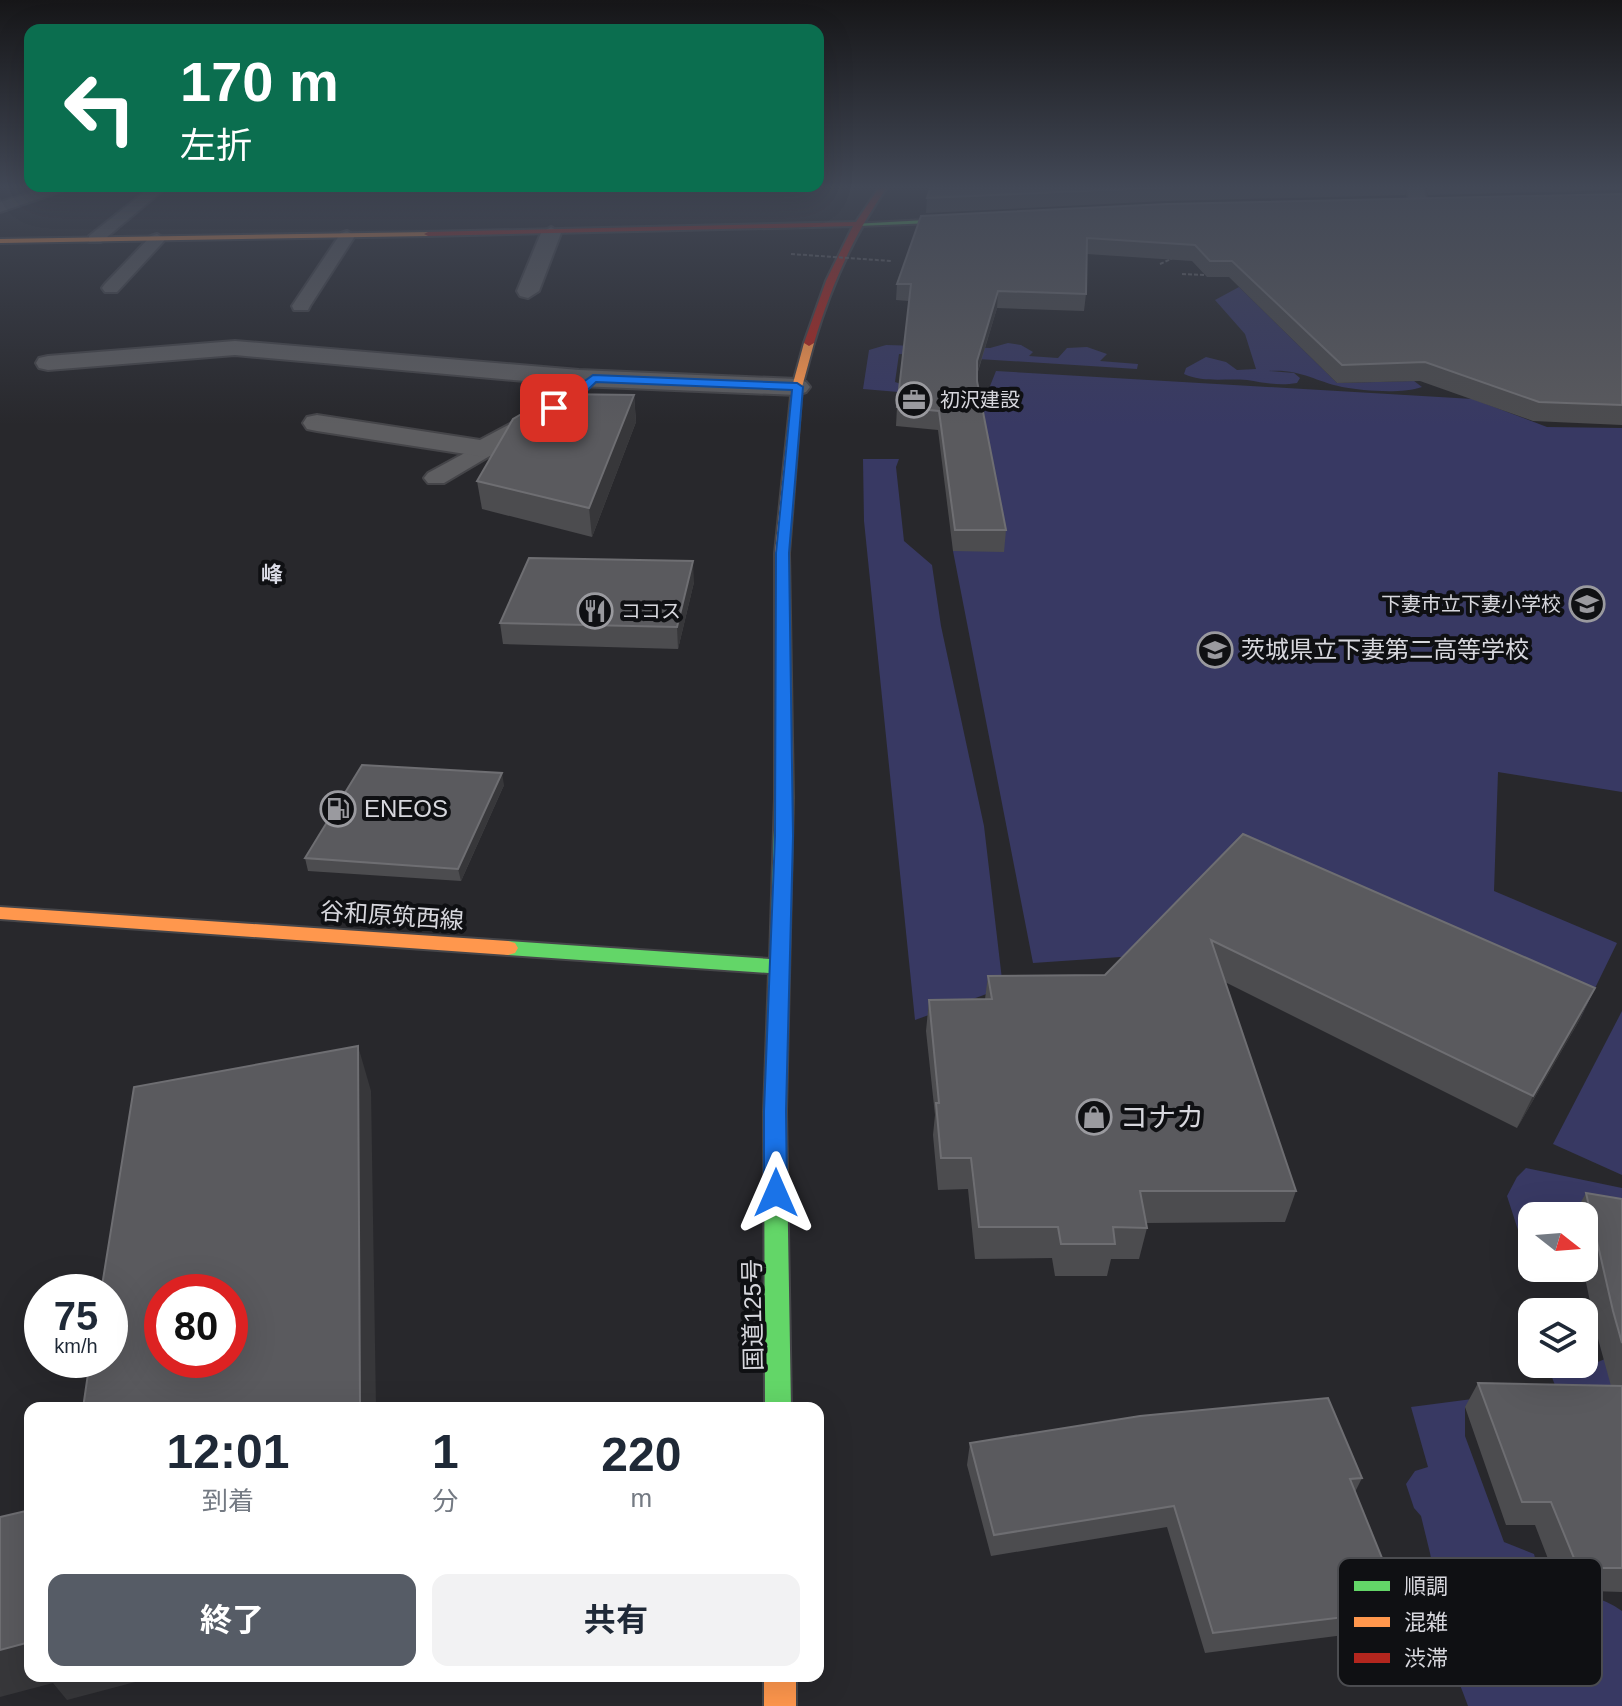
<!DOCTYPE html>
<html lang="ja">
<meta charset="utf-8">
<style>
body{margin:0;font-family:Arial,"Noto Sans JP",sans-serif;background:#f2f2f3;color:#1f2937;height:100vh;display:flex;flex-direction:column;font-size:30px;white-space:nowrap}
*{box-sizing:border-box;margin:0}
p{font-size:26px;color:#747a83}
.icon{flex:none;width:44px;height:44px;fill:none;stroke:currentColor;stroke-width:2;stroke-linecap:round;stroke-linejoin:round}
.map{position:relative;flex:1;overflow:hidden}
.panel{position:absolute;left:24px;top:1402px;width:800px;height:280px;display:flex;flex-direction:column;background:#fff;border-radius:16px;box-shadow:0 8px 32px #0002}
.panel>*{flex:none}
.banner{position:absolute;left:24px;top:24px;width:800px;height:168px;border-radius:16px;box-shadow:0 8px 32px #0002;background:#0b6e4f;color:#fff;overflow:hidden}
.needle{width:52px;rotate:107deg}
.buttons{position:absolute;left:1518px;top:1202px;display:grid;gap:16px}
.buttons a{display:grid;place-items:center;width:80px;height:80px;border-radius:16px;background:#fff;box-shadow:0 8px 32px #0002;font-size:40px}
.speed{position:absolute;left:24px;top:1274px;display:flex;gap:16px;font-size:40px;font-weight:700;text-align:center}
.speed>*{display:grid;place-content:center;width:104px;height:104px;border-radius:50%;background:#fff;box-shadow:0 8px 32px #0002;line-height:1}
.speed small{font-size:20px;font-weight:400}
.speed .limit{border:12px solid #d22;background:#fff;color:#111}
.pin{position:absolute;display:grid;place-items:center;width:68px;height:68px;color:#fff;margin:-34px;border-radius:16px;box-shadow:0 4px 12px #0006}
.me{position:absolute;width:88px;margin:-44px;rotate:0deg;stroke-linejoin:round;filter:drop-shadow(0 0 6px #0008)}
.turn{display:flex;align-items:center;gap:28px;height:168px;padding:0 24px;font-size:36px}
.turn .icon{width:104px;height:104px;stroke-width:2.5}
.turn b{display:block;font-size:56px;line-height:68px}
.eta{display:flex;justify-content:space-evenly;align-items:center;height:136px;text-align:center}
.eta b{font-size:48px;font-weight:700;line-height:56px}
.primary-button{display:flex;gap:16px;margin-top:auto;padding:16px 24px}
.primary-button a{flex:1;height:92px;border-radius:16px;background:#565c66;color:#fff;font-size:32px;font-weight:700;line-height:92px;text-align:center}
.primary-button a+a{background:#f2f2f3;color:#1f2937}
.map>svg:first-child{display:block}
</style>
<div class="map">
<svg width="1622" height="1706" viewBox="0 0 1622 1706">
<rect width="100%" height="100%" fill="#28282c"/>
<g fill="#383963">
<path d="M1239,287L1337,383L1414,381L1422,387C1402,394 1364,391 1342,387C1314,381 1301,369 1269,371L1294,373L1300,378L1297,383C1279,386 1265,383 1247,380C1225,378 1205,383 1184,374L1186,368L1206,357L1226,362L1237,370L1256,369L1245,334L1215,300Z"/>
<path d="M1008,343L1021,345L1033,352L1029,356L1058,358L1067,348L1087,347L1107,354L1100,361L1138,364L1137,369L899,354L895,382L934,395L863,389L869,350L886,345L990,348Z"/>
<path d="M996,371L1473,399L1547,427L1622,428V792L1498,772L1494,891L1617,943L1580,1019L1236,864L1150,955L1033,963L953,551H1003L978,416Z"/>
<path d="M863,459H899L896,467L904,541L932,565L941,626L984,826L1003,988L915,1020L864,521Z"/>
<path d="M1622,1011V1175L1553,1144Z"/>
<path d="M1526,1168L1622,1188V1227L1584,1216H1532V1236L1518,1230L1507,1196L1517,1177Z"/>
<path d="M1601,1349L1619,1352L1622,1363V1444L1465,1407V1436L1504,1542L1534,1554L1544,1592C1572,1590 1599,1595 1622,1611V1706H1468L1439,1629L1437,1589L1430,1553L1421,1516L1414,1508L1406,1484L1415,1471L1428,1467L1411,1407L1556,1388L1547,1364H1593L1605,1359Z"/>
</g>
<g fill="none" stroke-linecap="round" stroke-linejoin="round">
<defs>
<g id="lane">
<path d="M55,186H66L68,189L0,212V202Z"/>
<path d="M152,186H168L101,242H89V236Z"/>
<path d="M347,231L355,236L310,306L308,310H294L292,306L341,233Z"/>
<path d="M157,234L165,239L163,242L117,292H105L102,288L105,284L151,236Z"/>
<path d="M485,442L493,444L497,449L493,454L444,483H428L424,478L428,473Z"/>
</g>
<g id="street">
<path d="M1406,186H1424L1427,205L1425,209H1411Z"/>
<path d="M551,227L561,233L539,291L528,298L520,296L517,291L541,233Z"/>
<path d="M235,341L579,370L797,379L806,382L810,387L806,392L797,395L579,386L235,355L48,370L39,368L36,363L39,358L48,356Z"/>
<path d="M553,401L562,403L566,409L562,415L495,455L485,457L317,431L307,429L303,423L307,417L317,415L480,440Z"/>
</g>
<g id="fast">
<path d="M980,217L983,221L857,226L853,224Z"/>
<path d="M784,793L793,798L786,1111L791,1408H765L764,1111L769,973L508,955L501,953L498,948L501,943L508,941L770,959L775,798Z"/>
</g>
<g id="slow">
<path d="M431,232L428,236L0,243V239Z"/>
<path d="M809,340L814,343L802,387L789,553L793,798L784,803L775,798V553L792,387L804,343Z"/>
<path d="M0,907L508,941L515,943L518,948L515,953L508,955L0,919Z"/>
<rect x="764" y="1676" width="32" height="30"/>
</g>
<path id="jam" d="M880,186H888C853,235 831,286 814,343L809,346L804,343L826,281L853,226L428,236L424,234L428,232L856,222Z"/>
</defs>
<use href="#lane" stroke="#454549" stroke-width="4"/>
<use href="#street" stroke="#454549" stroke-width="4"/>
<use href="#fast" stroke="#454549" stroke-width="4"/>
<use href="#slow" stroke="#454549" stroke-width="4"/>
<use href="#jam" stroke="#454549" stroke-width="4"/>
<g stroke="#636366" stroke-width="2" stroke-dasharray="4 2" stroke-linecap="butt">
<path d="M1160,264L1171,259L1169,257"/>
<path d="M1182,274L1205,275"/>
</g>
<use href="#lane" fill="#5e5e61" fill-rule="evenodd"/>
<use href="#street" fill="#5e5e61" fill-rule="evenodd"/>
<use href="#fast" fill="#63d668" fill-rule="evenodd"/>
<use href="#slow" fill="#ff974d" fill-rule="evenodd"/>
<use href="#jam" fill="#b3261e" fill-rule="evenodd"/>
<path stroke="#636366" stroke-width="2" stroke-dasharray="4 2" stroke-linecap="butt" d="M791,254L891,261"/>
</g>
<g fill="#4c4c4f">
<path d="M931,186H1407L1405,195L1165,201L926,213L927,198Z"/>
<path d="M1426,186H1622V190L1428,195Z"/>
<path d="M1622,194V425L1533,421L1420,381L1337,383L1229,277H1207L1192,261L1087,254L1086,294L1084,311L997,308L977,375V381L1006,530L1004,552L953,551L938,430L896,426L897,407L909,301L896,300L897,284L921,216Z"/>
<path d="M634,395L636,422L592,537L482,509L477,481Z"/>
<path d="M694,582L678,649L503,644L500,623Z"/>
<path d="M504,785L461,881L308,871L305,858Z"/>
<path d="M1243,834L1595,988L1580,1019L1517,1128L1225,982L1296,1191L1285,1222L1146,1223L1147,1228L1139,1259H1111L1107,1276H1055L1052,1258L975,1259L968,1189L938,1190L933,1135L935,1115L926,1031L929,1000L985,999L988,976L1105,975Z"/>
<path d="M1586,1193L1622,1199V1592L1560,1590L1535,1525H1506L1465,1407L1478,1383L1611,1386L1597,1335L1583,1268H1584V1216H1573Z"/>
<path d="M970,1443L1362,1478L1355,1492L1403,1610L1391,1629L1205,1653L1167,1527L991,1556L967,1465Z"/>
</g>
<g fill="#37373a">
<path d="M998,291L997,308L975,380L977,361Z"/>
<path d="M634,395L636,422L592,537L589,508Z"/>
<path d="M693,561L694,582L678,649L677,627Z"/>
<path d="M502,773L504,785L461,881L458,869Z"/>
<path d="M1595,988L1580,1019L1517,1128L1533,1096Z"/>
<path d="M358,1046L371,1091L376,1408H360Z"/>
<path d="M30,1642V1676H158L67,1700L53,1683L0,1697V1650Z"/>
</g>
<g fill="#5a5a5e" stroke="#6e6e72" stroke-width="2" fill-rule="evenodd">
<path d="M931,186H1194L927,198Z"/>
<path d="M1622,194V405L1539,402L1425,362L1342,365L1232,261H1210L1195,245L1087,238L1086,294L998,291L977,361V381L1006,530H955L939,411L897,407L911,284H897L921,216L1167,204Z"/>
<path d="M556,394L634,395L589,508L477,481L513,419Z"/>
<path d="M529,558L693,561L677,627L500,623Z"/>
<path d="M362,765L502,773L458,869L305,858Z"/>
<path d="M1243,834L1595,988L1533,1096L1211,940L1296,1191H1140L1147,1228L1113,1227L1115,1244H1061L1058,1227H979L971,1158H941L936,1103H939L929,1000L992,999L988,976L1105,975Z"/>
<path d="M358,1046L360,1408H83L90,1360H110V1292H101L134,1087ZM162,1292H230V1360H162Z"/>
<path d="M1586,1193L1622,1199V1343L1613,1311Z"/>
<path d="M1478,1383L1622,1386V1568H1578L1551,1502H1522Z"/>
<path d="M1328,1398L1362,1478L1350,1479L1403,1610L1213,1633L1174,1506L994,1535L970,1443L1140,1416Z"/>
<path d="M30,1510V1642L0,1650V1517Z"/>
</g>
<linearGradient id="sky" x2="0" y2="1"><stop stop-color="#161618"/><stop offset="0.44" stop-color="#424856"/><stop offset="1" stop-color="#424856" stop-opacity="0"/></linearGradient>
<rect width="1622" height="425" fill="url(#sky)"/>
<path fill="#1a73e8" stroke="#114b97" stroke-width="2" d="M593,375L797,383L803,387L789,553L793,836L786,1111L787,1193L784,1200L776,1203L767,1200L764,1193V1111L775,836L776,553L792,390L596,382C584,393 568,411 550,410V406Z"/>
<defs>
<symbol id="office-ring" viewBox="-11 -11 22 22"><circle r="9.5" fill="#0f1013" stroke="#9a9a9f" stroke-width="1.5"/><path d="M-6-3h4V-5.5h4V-3h4V5H-6ZM-1-4.5V-3h2v-1.5ZM-6 0V1H6V0Z" fill="#9a9a9f"/></symbol>
<symbol id="school-ring" viewBox="-11 -11 22 22"><circle r="9.5" fill="#0f1013" stroke="#9a9a9f" stroke-width="1.5"/><path d="M0-5L7-2L0 1L-7-2ZM-4 1L0 2.5L4 1V4Q0 6-4 4Z" fill="#9a9a9f"/></symbol>
<symbol id="restaurant-ring" viewBox="-11 -11 22 22"><circle r="9.5" fill="#0f1013" stroke="#9a9a9f" stroke-width="1.5"/><path d="M-5-6h1v4h1v-4h1v4h1v-4h1v5L-1.5 .5V6h-2V.5L-5-1ZM5-6V6H3V1.5H1.5Q1.5-4 5-6Z" fill="#9a9a9f"/></symbol>
<symbol id="fuel-ring" viewBox="-11 -11 22 22"><circle r="9.5" fill="#0f1013" stroke="#9a9a9f" stroke-width="1.5"/><path d="M-5.5-6h7V0h2V4h1.3V-2.5L3-4.5l.8-.8L6-3V5H2.5V1h-1V6h-7ZM-4.2-4.7v3.2H.2V-4.7Z" fill="#9a9a9f"/></symbol>
<symbol id="shop-ring" viewBox="-11 -11 22 22"><circle r="9.5" fill="#0f1013" stroke="#9a9a9f" stroke-width="1.5"/><path d="M-5-2.5h2.3a2.7 3.5 0 0 1 5.4 0H5L5.5 6h-11ZM-1.5-2.5h3a1.5 2.3 0 0 0-3 0Z" fill="#9a9a9f"/></symbol>
</defs>
<g fill-rule="evenodd">
<use href="#office-ring" x="894" y="380" width="40" height="40"/>
<use href="#school-ring" x="1567" y="584" width="40" height="40"/>
<use href="#restaurant-ring" x="575" y="591" width="40" height="40"/>
<use href="#school-ring" x="1195" y="630" width="40" height="40"/>
<use href="#fuel-ring" x="318" y="789" width="40" height="40"/>
<use href="#shop-ring" x="1074" y="1097" width="40" height="40"/>
</g>
<g text-anchor="middle" stroke-width="8" stroke-linejoin="round" paint-order="stroke">
<g font-size="20" fill="#d7d7dd" stroke="#0f1013" text-anchor="start">
<text x="940" y="407">初沢建設</text>
<text x="1561" y="611" text-anchor="end">下妻市立下妻小学校</text>
<text x="621" y="618">ココス</text>
</g>
<g font-size="22" font-weight="bold" fill="#dbdce7" stroke="#0f1013">
<text x="272" y="582">峰</text>
</g>
<g font-size="24" fill="#d7d7dd" stroke="#0f1013" text-anchor="start">
<text x="1241" y="658">茨城県立下妻第二高等学校</text>
<text x="364" y="817">ENEOS</text>
</g>
<g font-size="24" fill="#d7d7dd" stroke="#0f1013">
<text transform="translate(392 916) rotate(4)" y="8">谷和原筑西線</text>
<text transform="translate(753 1315) rotate(-91)" y="8">国道125号</text>
</g>
<g font-size="28" fill="#d7d7dd" stroke="#0f1013" text-anchor="start">
<text x="1120" y="1127">コナカ</text>
</g>
</g>
<rect x="1338" y="1558" width="264" height="128" rx="12" fill="#0f1013" stroke="#4b4c50" stroke-width="2"/>
<rect x="1354" y="1581" width="36" height="10" fill="#63d668"/>
<rect x="1354" y="1617" width="36" height="10" fill="#ff974d"/>
<rect x="1354" y="1653" width="36" height="10" fill="#b3261e"/>
<g font-size="22" fill="#d7d7dd">
<text x="1404" y="1594">順調</text>
<text x="1404" y="1630">混雑</text>
<text x="1404" y="1666">渋滞</text>
</g>
</svg>
<div class="buttons">
<a><svg class="needle" viewBox="-14 -14 28 28"><path d="M0-13l5 13h-10z" fill="#e53935"/><path d="M0 13l5-13h-10z" fill="#747a83"/></svg></a>
<a><svg class="icon" aria-label="layers" viewBox="0 0 24 24"><path d="M12 4l9 5-9 5-9-5zM3 14l9 5 9-5"/></svg></a>
</div>
<div class="speed"><div>75<small>km/h</small></div><div class="limit">80</div></div>
<div class="pin" style="left:554px;top:408px;background:#d93025"><svg class="icon" aria-label="arrive" viewBox="0 0 24 24"><path d="M6 21V4h12l-3 4 3 4H6"/></svg></div>
<svg class="me" style="left:776px;top:1193px" viewBox="-20 -20 40 40"><path d="M0-17L14 15 0 8-14 15z" fill="#1a73e8" stroke="#fff" stroke-width="4"/></svg>
<div class="banner">
<div class="turn"><svg class="icon" aria-label="left" viewBox="0 0 24 24"><path d="M17 20v-9H6M10 6l-5 5 5 5"/></svg><div><b>170 m</b>左折</div></div>
</div>
<section class="panel">
<div class="eta">
<div><b>12:01</b><p>到着</p></div>
<div><b>1</b><p>分</p></div>
<div><b>220</b><p>m</p></div>
</div>
<div class="primary-button"><a>終了</a><a>共有</a></div>
</section>
</div>
